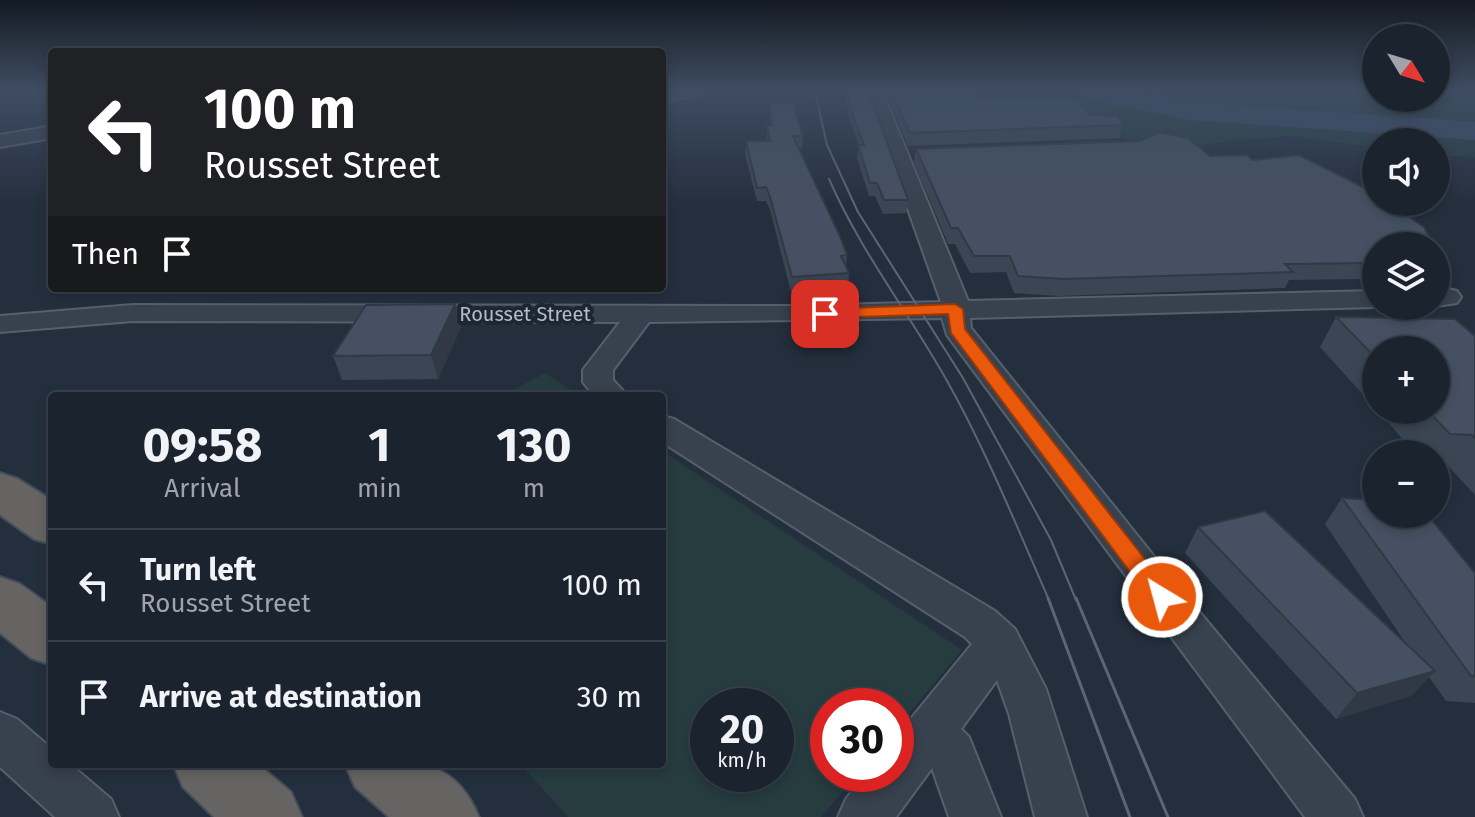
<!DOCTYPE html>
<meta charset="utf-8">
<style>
body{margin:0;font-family:"Fira Sans",sans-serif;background:#282f3a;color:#f1f3f6;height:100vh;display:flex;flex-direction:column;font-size:30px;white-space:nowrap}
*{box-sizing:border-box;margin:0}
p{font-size:26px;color:#a0a4aa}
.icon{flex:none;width:44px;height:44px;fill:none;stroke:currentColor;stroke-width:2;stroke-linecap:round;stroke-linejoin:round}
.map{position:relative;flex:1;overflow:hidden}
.details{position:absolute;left:48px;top:392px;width:618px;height:376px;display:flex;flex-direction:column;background:#1b232e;border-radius:8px;box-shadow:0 4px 12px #0003,0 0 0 2px #39404a}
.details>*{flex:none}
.guide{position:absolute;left:48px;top:48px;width:618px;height:244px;border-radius:8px;box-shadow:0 4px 12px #0003,0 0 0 2px #39404a;background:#202124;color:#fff;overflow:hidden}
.needle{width:52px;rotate:128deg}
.fabs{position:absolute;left:1362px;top:24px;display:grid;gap:16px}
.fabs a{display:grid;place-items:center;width:88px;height:88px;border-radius:50%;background:#1b232e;box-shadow:0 4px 12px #0003,0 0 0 2px #39404a;font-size:40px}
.speed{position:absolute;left:690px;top:688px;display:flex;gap:16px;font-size:40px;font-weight:700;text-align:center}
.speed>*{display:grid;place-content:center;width:104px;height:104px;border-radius:50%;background:#1b232e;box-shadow:0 4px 12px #0003,0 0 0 2px #39404a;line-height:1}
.speed small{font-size:20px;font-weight:400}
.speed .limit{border:12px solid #d22;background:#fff;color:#111}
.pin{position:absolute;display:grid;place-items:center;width:68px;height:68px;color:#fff;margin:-34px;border-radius:16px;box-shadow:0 4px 12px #0006}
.me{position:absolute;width:88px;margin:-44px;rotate:323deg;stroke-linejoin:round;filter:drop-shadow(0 0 6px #0008)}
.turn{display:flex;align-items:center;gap:28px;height:168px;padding:0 24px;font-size:36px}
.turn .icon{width:104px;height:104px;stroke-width:2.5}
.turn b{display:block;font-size:56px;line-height:68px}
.then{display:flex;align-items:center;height:76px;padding:0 24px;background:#0003;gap:16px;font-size:30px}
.eta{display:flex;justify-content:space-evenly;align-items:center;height:136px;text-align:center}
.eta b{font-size:48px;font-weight:700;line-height:56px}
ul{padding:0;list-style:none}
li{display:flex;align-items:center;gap:24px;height:112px;padding:0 24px;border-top:2px solid #39404a}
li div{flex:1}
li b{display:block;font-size:30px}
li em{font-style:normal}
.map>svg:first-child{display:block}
</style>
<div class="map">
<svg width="1475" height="817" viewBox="0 0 1475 817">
<rect width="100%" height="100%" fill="#242f3e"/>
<g fill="#263c3f" fill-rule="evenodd">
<path d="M942,91H1376V98H1436V91H1475V157L1436,155V142H1376V148L1293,136L1232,140L1179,151L1049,121Z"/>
<path d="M545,373L580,396H502Z"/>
<path d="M662,451L962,650L896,729V706H828V774H858L821,817H568L520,764H662ZM708,706H776V774H708Z"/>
</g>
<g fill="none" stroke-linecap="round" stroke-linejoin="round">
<path fill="#394c67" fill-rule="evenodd" d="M1078,91H1130L1190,102L1475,122V140L1190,120L1081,97Z"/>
<defs>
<g id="minor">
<path d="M662,91H704L696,96L662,101Z"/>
<path d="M866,91H882L968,301L1376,291V306H1380L1376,307L970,318L971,328L1177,585L1355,799L1363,817H1305L947,335L942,318L649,322L613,370V380L628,396H594L583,382V370L620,322L133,321L0,332V316L133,305L799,306L941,302Z"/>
<path d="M52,126V138L0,147V135Z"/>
<path d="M1448,289L1457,291L1461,297L1457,303L1436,306V290Z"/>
<path d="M662,416L674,419L995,611L1015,629L1046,689L1087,817H1035L1009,714L997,680L961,729L969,737L1001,817H949L932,768L896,817H838L846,799L866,774H896V737L972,644L965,637L662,442Z"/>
<path d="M0,712L17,719L52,749V764H70L111,799L119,817H55L0,767Z"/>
</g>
<g id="trunk">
<path d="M0,473L18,479L52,500V544L34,539L0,515Z"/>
<path d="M0,577L20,584L52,607V665L31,658L0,633Z"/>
<path d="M173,764H258L291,792L302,817H214L183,787Z"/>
<path d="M345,764C406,764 451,750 479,817H389L355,787Z"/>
</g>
</defs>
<use href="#minor" stroke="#565f6c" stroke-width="4"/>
<use href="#trunk" stroke="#434c59" stroke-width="4"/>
<use href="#minor" fill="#38414e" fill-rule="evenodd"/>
<use href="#trunk" fill="#656462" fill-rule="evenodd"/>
<g stroke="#5a6575" stroke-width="2">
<path d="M815,91L827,145L858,212L963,378L1051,540L1076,600"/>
<path d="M829,179C860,250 908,312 946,379C986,450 1016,525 1049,600"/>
</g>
<g stroke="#5a6575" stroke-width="3">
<path d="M1048,598L1130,817"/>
<path d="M1076,598L1168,817"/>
</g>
</g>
<g fill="#3b4654">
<path d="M845,91H868L908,200L906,213L883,214L875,196H869L857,158L859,145L849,119Z"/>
<path d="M885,91H968L973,97L1090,115L1123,125L1119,138L908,146Z"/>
<path d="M770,104L803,136L802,148H799L847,255L846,266L849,273L848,288L791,292L770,210L766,201H757L745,154L746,141H767V126H770Z"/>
<path d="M916,149L1210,156L1376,246V284H1369L1363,279L1289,280L1285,288L1058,296L1014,293L1006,272L970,273L955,244H948L914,163Z"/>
<path d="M1436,250L1442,262L1436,271Z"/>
<path d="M1336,317L1475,336V495L1448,466H1436V454H1416L1377,410H1436L1376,350V409L1320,347Z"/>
<path d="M461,327L438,379L342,380L333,356Z"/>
<path d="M1342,498L1475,573V703L1446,701L1429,677L1411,696L1336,719L1185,553L1198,527L1407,645L1325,524Z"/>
</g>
<g fill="#303945">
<path d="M455,304L461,327L438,379L431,355Z"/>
<path d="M1435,671L1411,696L1336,719L1357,693Z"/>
</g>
<g fill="#455162" stroke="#303945" stroke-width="2">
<path d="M848,91H868L908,200H884L877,183H870L858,145H864L850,107Z"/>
<path d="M891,91H968L973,97L1077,99L1090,115L1118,116L1123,125L910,133Z"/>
<path d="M770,104H793L803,136H793L839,234L847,255L841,256L849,273L792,277L770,197L766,187L757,188L746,141H770L767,126H772Z"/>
<path d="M1159,132L1188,138L1210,156L1247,155L1253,160L1299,155L1369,190L1376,195V202H1387L1424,227L1434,246H1376V266L1372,263L1285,264L1293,272L1063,279L1018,276L1010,256H974L958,228H951L916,149L1140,141Z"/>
<path d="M1436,250L1442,262H1436Z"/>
<path d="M455,304L431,355L333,356L366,305Z"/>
<path d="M1336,317L1455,319L1475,336V438L1472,435L1450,434L1427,410H1436V350H1376V358Z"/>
<path d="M1342,498L1376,500V514H1427L1475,573V676H1471Z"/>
<path d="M1265,511L1435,671L1357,693L1198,527Z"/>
</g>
<linearGradient id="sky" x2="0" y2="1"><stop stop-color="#141a22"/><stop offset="0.44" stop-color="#3f4d63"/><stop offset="1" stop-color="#3f4d63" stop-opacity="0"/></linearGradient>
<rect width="1475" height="205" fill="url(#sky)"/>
<path fill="#ea580c" stroke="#983908" stroke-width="2" d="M955,304L963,309L965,329L1170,591L1174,597L1170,604H1154L951,333L948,314L825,318L818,314L825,309Z"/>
<g text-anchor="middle" stroke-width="8" stroke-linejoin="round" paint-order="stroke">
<g font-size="20" fill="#b4bcc9" stroke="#1d2633">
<text x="525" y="321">Rousset Street</text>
</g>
</g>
</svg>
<div class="fabs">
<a><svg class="needle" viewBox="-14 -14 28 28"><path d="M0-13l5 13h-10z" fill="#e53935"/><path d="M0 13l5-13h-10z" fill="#a0a4aa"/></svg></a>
<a><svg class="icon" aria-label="sound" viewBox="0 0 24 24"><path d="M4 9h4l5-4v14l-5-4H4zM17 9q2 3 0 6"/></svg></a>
<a><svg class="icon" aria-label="layers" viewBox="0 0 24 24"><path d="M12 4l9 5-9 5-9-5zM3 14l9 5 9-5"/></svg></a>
<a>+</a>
<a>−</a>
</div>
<div class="speed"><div>20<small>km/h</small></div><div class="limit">30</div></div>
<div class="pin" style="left:825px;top:314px;background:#d93025"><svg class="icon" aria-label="arrive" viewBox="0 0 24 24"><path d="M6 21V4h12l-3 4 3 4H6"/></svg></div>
<svg class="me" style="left:1162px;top:597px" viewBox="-20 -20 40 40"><circle r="17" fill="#ea580c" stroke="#fff" stroke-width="3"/><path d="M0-11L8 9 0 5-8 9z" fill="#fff"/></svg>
<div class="guide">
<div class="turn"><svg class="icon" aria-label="left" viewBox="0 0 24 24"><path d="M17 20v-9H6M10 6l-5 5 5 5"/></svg><div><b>100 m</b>Rousset Street</div></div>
<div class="then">Then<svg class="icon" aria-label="arrive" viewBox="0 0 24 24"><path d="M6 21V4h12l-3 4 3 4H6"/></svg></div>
</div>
<section class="details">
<div class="eta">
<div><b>09:58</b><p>Arrival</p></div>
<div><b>1</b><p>min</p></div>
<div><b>130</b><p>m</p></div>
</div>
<ul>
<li><svg class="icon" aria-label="left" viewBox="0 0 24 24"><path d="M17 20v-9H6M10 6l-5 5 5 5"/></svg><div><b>Turn left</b><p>Rousset Street</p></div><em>100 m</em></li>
<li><svg class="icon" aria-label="arrive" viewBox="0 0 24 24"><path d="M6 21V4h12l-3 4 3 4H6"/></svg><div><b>Arrive at destination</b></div><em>30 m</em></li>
</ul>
</section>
</div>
